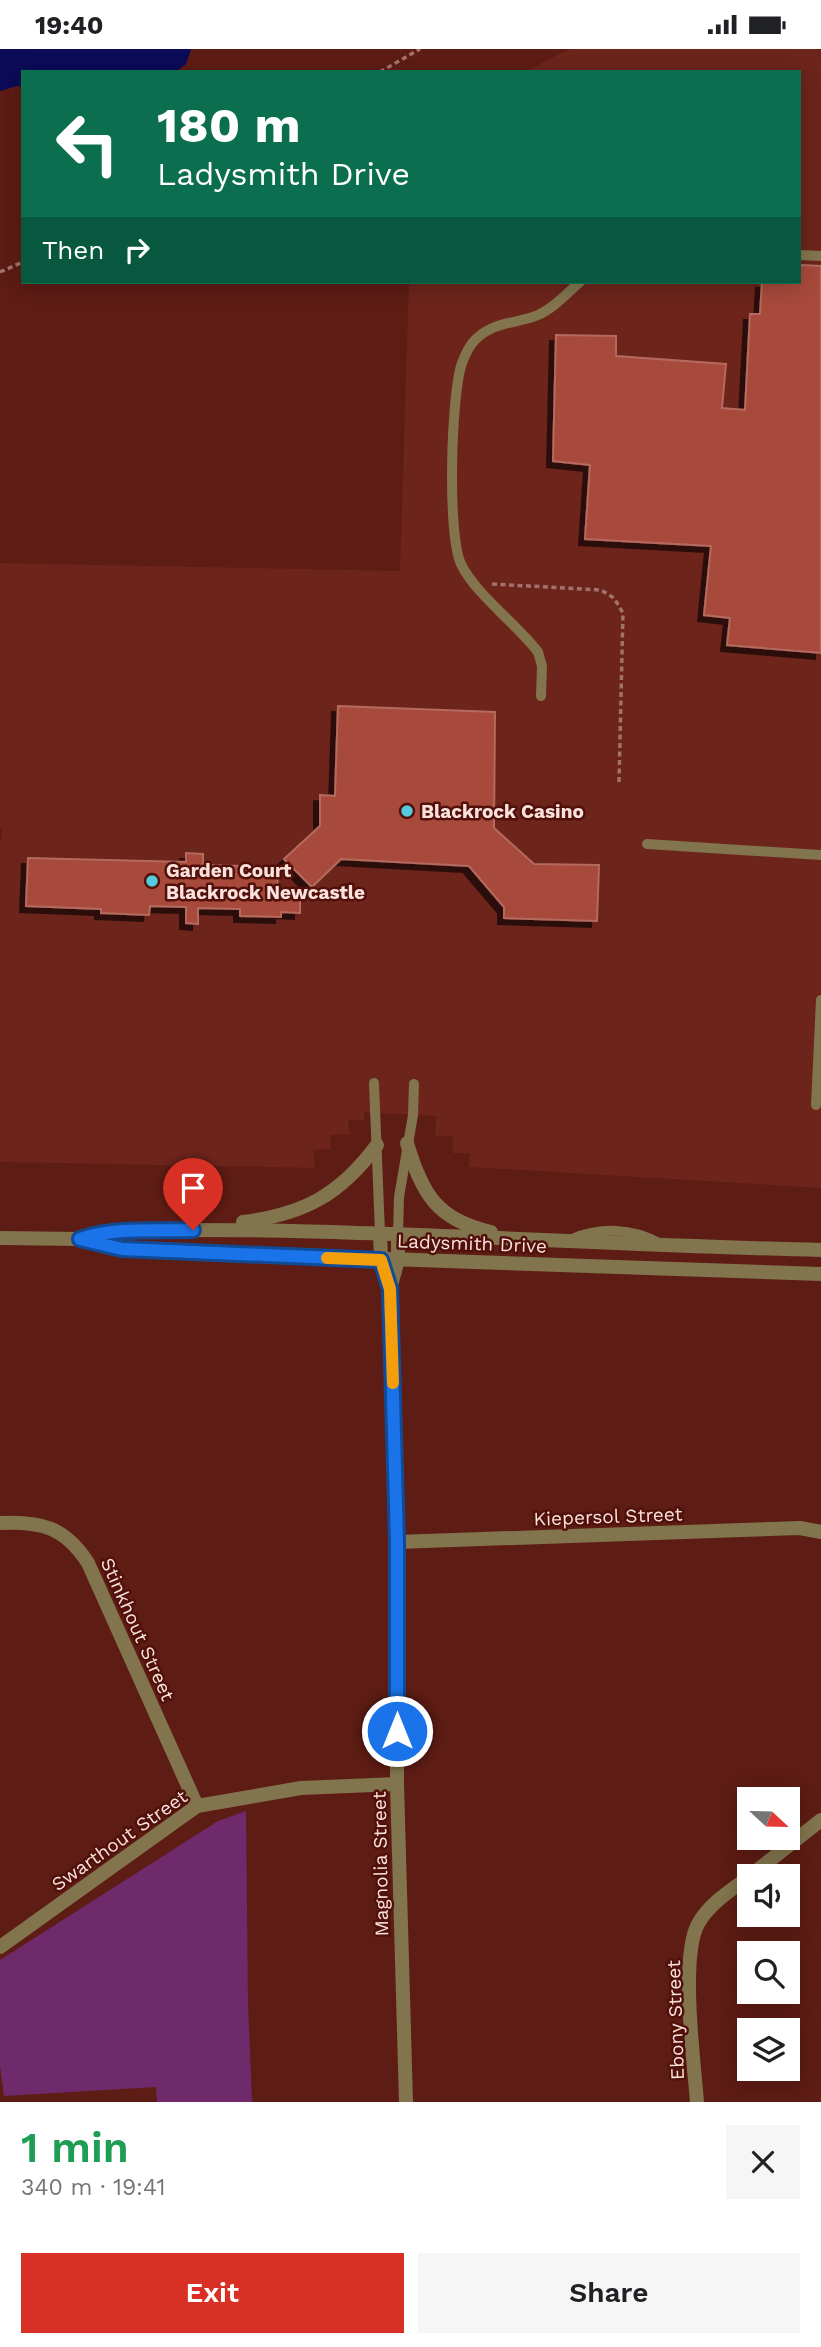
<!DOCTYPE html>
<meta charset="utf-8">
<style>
body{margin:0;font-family:"Work Sans",sans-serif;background:#f6f6f6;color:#202124;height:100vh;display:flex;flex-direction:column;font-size:26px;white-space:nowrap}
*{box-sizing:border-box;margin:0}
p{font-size:23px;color:#757577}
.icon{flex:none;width:38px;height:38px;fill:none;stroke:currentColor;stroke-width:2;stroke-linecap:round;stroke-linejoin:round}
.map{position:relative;height:2053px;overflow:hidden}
.sheet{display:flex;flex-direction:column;background:#fff;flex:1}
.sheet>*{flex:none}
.banner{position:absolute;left:21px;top:21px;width:780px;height:214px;border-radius:0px;box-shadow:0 4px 18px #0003;background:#0b6e4f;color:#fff;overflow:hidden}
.needle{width:46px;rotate:112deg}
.tools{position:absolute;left:737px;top:1738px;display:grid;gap:14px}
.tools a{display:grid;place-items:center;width:63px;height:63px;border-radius:0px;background:#fff;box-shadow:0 4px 18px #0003;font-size:35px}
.pin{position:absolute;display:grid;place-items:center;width:60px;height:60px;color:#fff;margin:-72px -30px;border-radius:50% 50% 50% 0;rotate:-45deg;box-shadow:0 0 7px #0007}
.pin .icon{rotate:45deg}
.me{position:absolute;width:77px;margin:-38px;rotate:0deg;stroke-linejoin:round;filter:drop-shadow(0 0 5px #0008)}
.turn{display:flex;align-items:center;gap:24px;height:147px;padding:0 21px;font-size:32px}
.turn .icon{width:91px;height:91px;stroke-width:2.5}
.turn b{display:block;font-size:49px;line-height:60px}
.then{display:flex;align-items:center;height:66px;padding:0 21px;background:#0003;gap:14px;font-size:26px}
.round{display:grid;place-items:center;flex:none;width:74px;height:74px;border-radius:0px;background:#f6f6f6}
.summary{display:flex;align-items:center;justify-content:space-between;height:119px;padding:0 21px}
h1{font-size:42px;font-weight:600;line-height:52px;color:#1e9e55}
.primary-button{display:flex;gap:14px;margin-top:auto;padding:14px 21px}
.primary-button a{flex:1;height:80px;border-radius:0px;background:#d93025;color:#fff;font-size:28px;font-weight:600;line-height:80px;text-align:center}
.primary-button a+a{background:#f6f6f6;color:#202124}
.status{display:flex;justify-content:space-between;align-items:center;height:49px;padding:0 35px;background:#fff;direction:ltr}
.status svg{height:19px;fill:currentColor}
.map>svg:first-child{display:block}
</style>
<div class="status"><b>19:40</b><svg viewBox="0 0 49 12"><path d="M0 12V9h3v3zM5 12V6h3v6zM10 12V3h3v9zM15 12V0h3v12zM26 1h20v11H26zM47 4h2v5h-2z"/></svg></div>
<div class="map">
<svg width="821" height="2053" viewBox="0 0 821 2053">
<defs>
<filter id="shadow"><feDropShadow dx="-6" dy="6" stdDeviation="0" flood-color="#0009"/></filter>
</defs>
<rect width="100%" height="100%" fill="#5d1c14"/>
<path fill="#6c241b" d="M570,0H821V1139L469,1118L470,1104H453V1087H435L436,1067L364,1063V1071H348L350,1085L330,1086L331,1100L313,1101L315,1119L0,1113V795L3,780L0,779V514L400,522L409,233H800V23H524Z"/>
<path fill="#6e2a6a" d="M246,1762L248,1952L252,2053H157L156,2038L4,2047L0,2017V1911L218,1772Z"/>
<path fill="#0b0b57" d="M0,0H190L191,1L186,15L176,23H23V38L17,37L0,42Z"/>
<g fill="#a7483a" stroke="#b46b5f" stroke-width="2" filter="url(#shadow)">
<path d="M800,216L821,217V604L727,596L730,569L704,566L711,497L585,490L590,416L553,412L556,286L616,287V307L726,315L722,359L745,361L750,265H760L762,233H800Z"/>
<path d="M338,657L495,663L494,779L534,815L599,816L597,872L504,869V858L469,817L341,810L312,838L284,810L320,777V746L335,747Z"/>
<path d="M186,804L203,805V816L278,818L277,846H300V864L281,863V868L240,867V860L198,859V875L186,874V858L150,857L149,866L101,864V860L26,857L28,809L186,813Z"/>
</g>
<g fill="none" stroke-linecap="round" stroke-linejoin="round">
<g stroke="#a2726b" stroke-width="3.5" stroke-dasharray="5 3.5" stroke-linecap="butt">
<path d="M380,23L420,0"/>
<path d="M0,223L23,213"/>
<path d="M492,535L601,541L614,549L623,564L619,733"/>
</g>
<g stroke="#82744d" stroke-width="10">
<path d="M800,206L821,207"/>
<path d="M541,647L542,617L538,603C516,574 476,546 461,515C447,486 451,345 462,314C465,306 469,297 475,291C493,272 517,275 538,266C554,259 567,244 580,233"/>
<path d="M647,795L821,806"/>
<path d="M374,1034L380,1184"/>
<path d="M816,1056L821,951"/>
<path d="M398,1185L399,1148L413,1066L414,1035"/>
<path d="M572,1190C600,1178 632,1179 659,1194"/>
</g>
<g stroke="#82744d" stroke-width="14">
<path d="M380,1184L381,1211L390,1240"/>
<path d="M398,1185V1211L390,1240L397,1493V1735L406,2053"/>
<path d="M0,1474C41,1472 65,1478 88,1514L197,1757"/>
<path d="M397,1493L800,1479L821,1483"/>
<path d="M750,1827L821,1771"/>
<path d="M0,1898L197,1757L301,1739L397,1735"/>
<path d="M697,2053C694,2013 680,1908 698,1875C709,1855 731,1841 749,1828"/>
</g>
<g stroke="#82744d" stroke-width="14">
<path d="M407,1094C422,1145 437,1171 491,1183"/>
<path d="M243,1173C304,1165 340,1146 377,1096"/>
<path d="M0,1189L80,1190L122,1200L186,1203L821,1225"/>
<path d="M80,1190C112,1179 146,1181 180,1181C217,1181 254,1181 291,1182C468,1186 644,1197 821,1201"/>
</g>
</g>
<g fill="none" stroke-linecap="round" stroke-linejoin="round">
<defs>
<path id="route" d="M193,1181C155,1182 116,1178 80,1190L122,1200L381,1211L390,1240L397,1493V1682"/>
</defs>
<use href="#route" stroke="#114b97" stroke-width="18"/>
<use href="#route" stroke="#1a73e8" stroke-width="12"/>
<path stroke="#f59e0b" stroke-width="12" d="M327,1209L381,1211L390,1240L393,1334"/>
</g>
<g fill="#54cade" stroke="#51110a" stroke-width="2.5">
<circle cx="407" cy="762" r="7"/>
<circle cx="152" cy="832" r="7"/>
</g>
<g text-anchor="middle" stroke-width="5" stroke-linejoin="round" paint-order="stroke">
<g font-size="19" font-weight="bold" fill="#fae1dc" stroke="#51110a" text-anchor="start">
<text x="421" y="769">Blackrock Casino</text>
<text x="166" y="828">Garden Court<tspan x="166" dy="22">Blackrock Newcastle</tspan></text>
</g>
<g font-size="19" fill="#fae1dc" stroke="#51110a">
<text transform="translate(472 1194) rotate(2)" y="7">Ladysmith Drive</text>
<text transform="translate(608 1467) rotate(-2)" y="7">Kiepersol Street</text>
<text transform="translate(138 1580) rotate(66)" y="7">Stinkhout Street</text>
<text transform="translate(119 1791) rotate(-35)" y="7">Swarthout Street</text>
<text transform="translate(380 1815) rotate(-91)" y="7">Magnolia Street</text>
<text transform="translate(675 1971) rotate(-92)" y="7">Ebony Street</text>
</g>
</g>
</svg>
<div class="tools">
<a><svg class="needle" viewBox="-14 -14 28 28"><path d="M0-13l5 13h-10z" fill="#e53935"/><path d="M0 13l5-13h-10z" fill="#757577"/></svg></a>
<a><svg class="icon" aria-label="sound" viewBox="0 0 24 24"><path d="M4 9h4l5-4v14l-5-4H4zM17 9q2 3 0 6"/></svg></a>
<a><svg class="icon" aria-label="search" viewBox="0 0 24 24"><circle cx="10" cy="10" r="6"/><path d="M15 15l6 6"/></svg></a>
<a><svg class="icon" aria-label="layers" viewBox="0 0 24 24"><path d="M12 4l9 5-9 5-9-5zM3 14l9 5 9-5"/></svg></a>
</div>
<div class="pin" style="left:193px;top:1181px;background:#d93025"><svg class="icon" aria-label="arrive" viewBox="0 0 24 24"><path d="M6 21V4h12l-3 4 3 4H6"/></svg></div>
<svg class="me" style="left:397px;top:1682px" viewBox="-20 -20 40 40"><circle r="17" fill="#1a73e8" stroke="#fff" stroke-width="3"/><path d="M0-11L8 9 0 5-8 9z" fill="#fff"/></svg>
<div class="banner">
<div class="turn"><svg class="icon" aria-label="left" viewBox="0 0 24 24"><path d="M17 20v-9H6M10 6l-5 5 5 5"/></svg><div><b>180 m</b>Ladysmith Drive</div></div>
<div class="then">Then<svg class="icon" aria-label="right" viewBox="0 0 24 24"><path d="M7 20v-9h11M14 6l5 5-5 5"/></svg></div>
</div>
</div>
<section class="sheet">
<div class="summary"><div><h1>1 min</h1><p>340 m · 19:41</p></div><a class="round"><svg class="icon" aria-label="close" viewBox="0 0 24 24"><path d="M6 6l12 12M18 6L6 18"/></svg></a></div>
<div class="primary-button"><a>Exit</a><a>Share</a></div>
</section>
